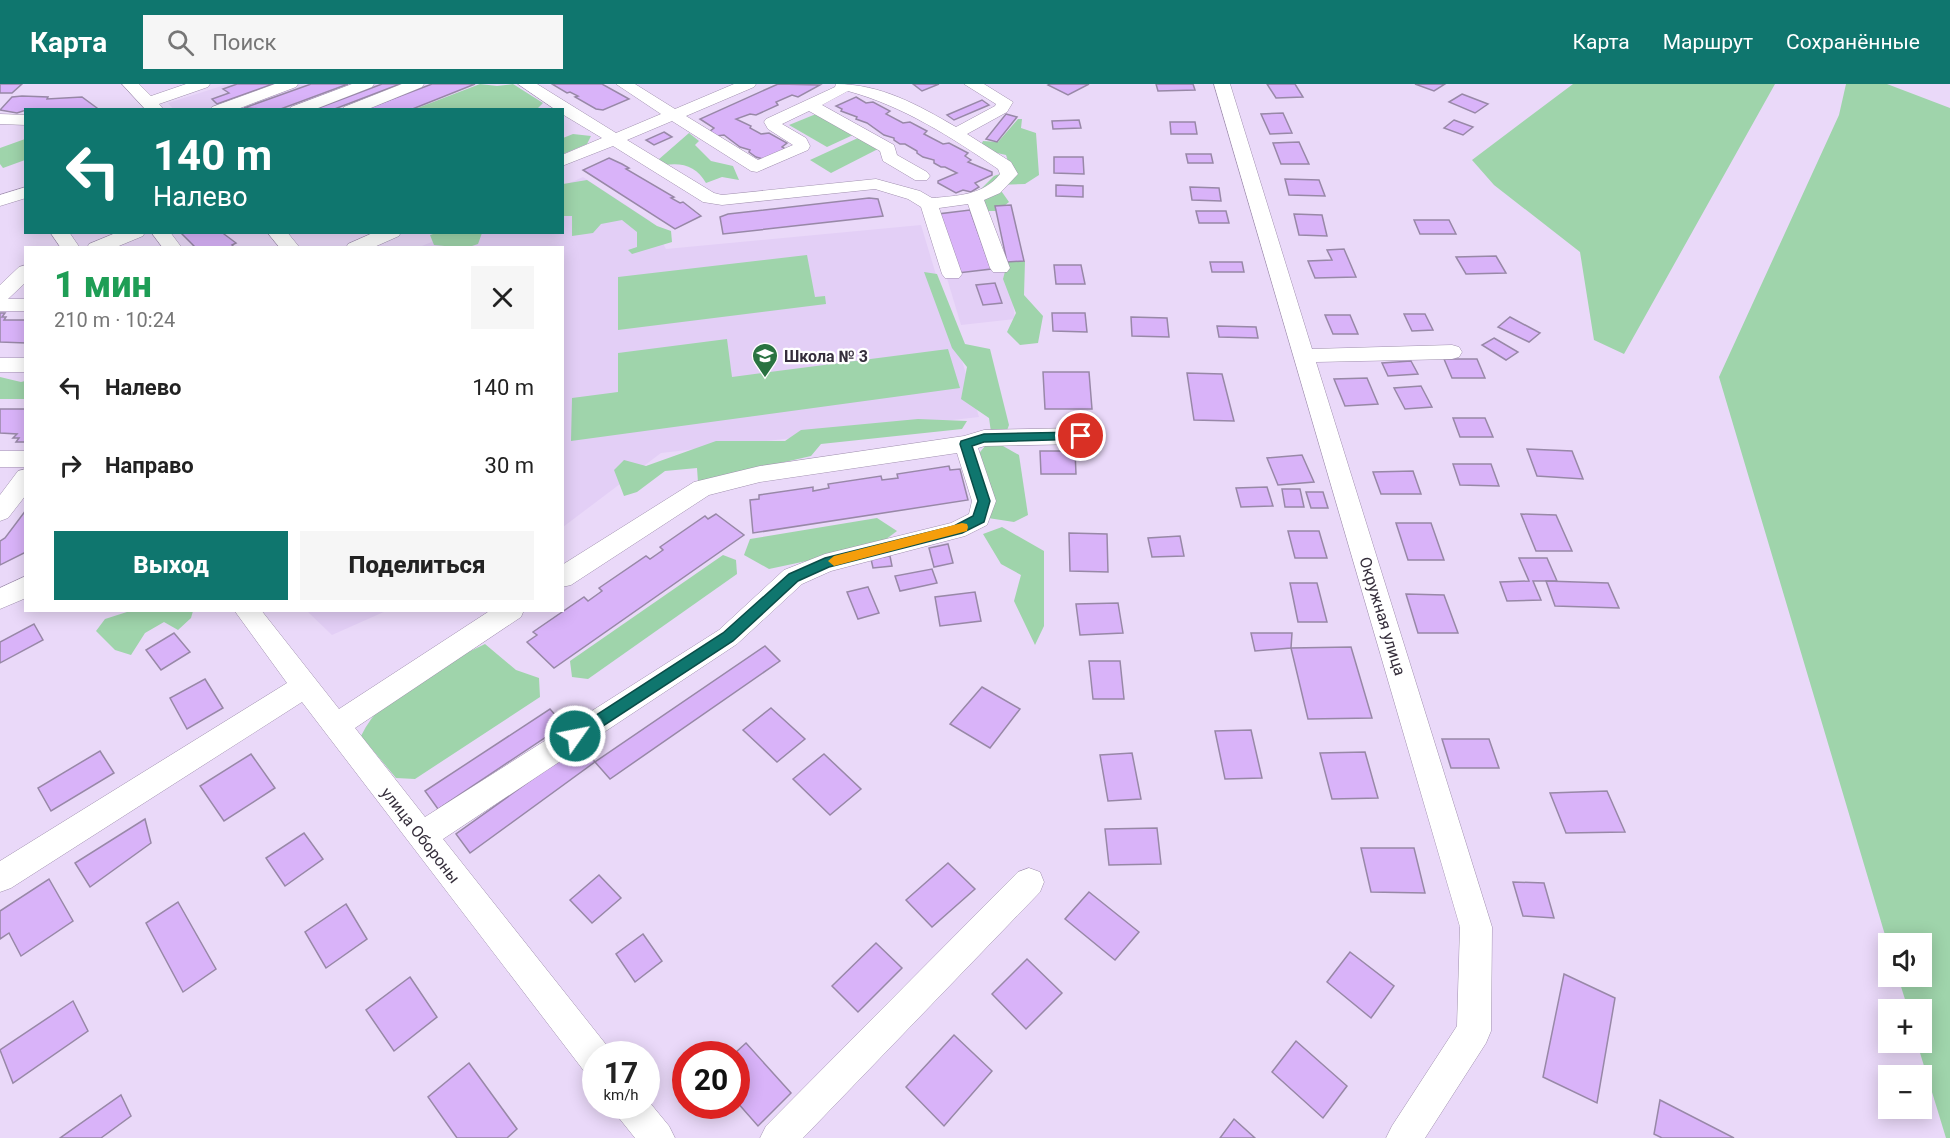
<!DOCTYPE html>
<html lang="ru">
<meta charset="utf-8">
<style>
body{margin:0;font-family:Roboto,sans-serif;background:#f6f6f6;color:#222;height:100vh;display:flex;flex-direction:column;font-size:22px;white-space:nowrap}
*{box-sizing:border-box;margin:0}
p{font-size:20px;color:#767676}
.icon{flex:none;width:33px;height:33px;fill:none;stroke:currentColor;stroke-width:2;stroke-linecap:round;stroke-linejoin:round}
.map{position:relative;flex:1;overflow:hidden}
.side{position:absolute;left:24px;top:162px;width:540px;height:366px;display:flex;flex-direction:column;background:#fff;border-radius:0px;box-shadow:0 3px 15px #0003}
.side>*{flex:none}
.top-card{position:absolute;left:24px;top:24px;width:540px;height:126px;border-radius:0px;box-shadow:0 3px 15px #0003;background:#0f766e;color:#fff;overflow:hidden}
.fabs{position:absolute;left:1878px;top:849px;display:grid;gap:12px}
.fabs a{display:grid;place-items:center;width:54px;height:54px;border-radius:0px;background:#fff;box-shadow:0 3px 15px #0003;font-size:30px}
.speed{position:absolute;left:582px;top:957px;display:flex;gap:12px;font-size:30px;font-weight:700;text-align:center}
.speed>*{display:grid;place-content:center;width:78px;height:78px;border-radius:50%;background:#fff;box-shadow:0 3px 15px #0003;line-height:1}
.speed small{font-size:15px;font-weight:400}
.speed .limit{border:9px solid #d22;background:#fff;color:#111}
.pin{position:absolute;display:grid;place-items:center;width:51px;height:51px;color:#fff;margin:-26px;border:3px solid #fff;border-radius:50%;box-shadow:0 2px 6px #0007}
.me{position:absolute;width:66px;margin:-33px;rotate:57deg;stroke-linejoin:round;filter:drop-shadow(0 0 4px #0008)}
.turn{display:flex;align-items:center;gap:21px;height:126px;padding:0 30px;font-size:27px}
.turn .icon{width:78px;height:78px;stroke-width:2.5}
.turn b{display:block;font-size:42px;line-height:51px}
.round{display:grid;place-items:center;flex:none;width:63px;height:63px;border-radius:0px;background:#f6f6f6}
.headline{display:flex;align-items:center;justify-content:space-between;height:102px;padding:0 30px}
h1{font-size:36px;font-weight:800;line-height:45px;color:#1e9e55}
.cta{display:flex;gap:12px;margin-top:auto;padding:12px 30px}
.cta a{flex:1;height:69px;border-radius:0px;background:#0f766e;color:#fff;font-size:24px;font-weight:800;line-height:69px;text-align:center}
.cta a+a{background:#f6f6f6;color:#222}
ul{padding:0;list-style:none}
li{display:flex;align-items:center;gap:18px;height:78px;padding:0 30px}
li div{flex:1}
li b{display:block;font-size:22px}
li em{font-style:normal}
header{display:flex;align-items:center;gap:36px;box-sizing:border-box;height:84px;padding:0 30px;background:#0f766e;color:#fff}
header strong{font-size:28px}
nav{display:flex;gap:33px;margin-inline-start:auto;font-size:21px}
.search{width:420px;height:54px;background:#f6f6f6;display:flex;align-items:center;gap:15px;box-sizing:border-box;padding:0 21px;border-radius:0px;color:#767676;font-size:22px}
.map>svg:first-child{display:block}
</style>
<header>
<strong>Карта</strong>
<div class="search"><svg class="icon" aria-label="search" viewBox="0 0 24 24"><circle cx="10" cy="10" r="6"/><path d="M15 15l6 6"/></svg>Поиск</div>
<nav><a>Карта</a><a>Маршрут</a><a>Сохранённые</a></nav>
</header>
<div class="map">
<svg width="1950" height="1054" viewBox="0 0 1950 1054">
<rect width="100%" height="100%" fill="#ead9f9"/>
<g fill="#e3cff6">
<path d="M228,0H400L332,25L174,26L168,19Z"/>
<path d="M583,93L650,137L666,165L921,141L979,333L661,369L563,443L562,164H417L453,149L562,148L563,102Z"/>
<path d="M1008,183L1015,235L961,241L946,191Z"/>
<path d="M307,527H386L332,551Z"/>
</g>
<g fill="#9fd4ab">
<path d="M480,0L497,2L513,0L543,19L537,25H415Z"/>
<path d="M1573,0H1775L1624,270L1594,256L1580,168L1494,101L1472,76Z"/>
<path d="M1846,0H1887L1950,24V1054H1946L1917,959L1922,958V926L1908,925L1898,893L1922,892V860H1888V861L1719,293L1839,31Z"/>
<path d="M816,30L853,51L827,63L789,41Z"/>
<path d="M1018,35H1022L1021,44L1036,49L1039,91L1025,100L997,101L1009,118L998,127H987L977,109L994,92L1011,86L1006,71L979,65L983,57L998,58Z"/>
<path d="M689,49L699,57L695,61L711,77L733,82L739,96L722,93L706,99C697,83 683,78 665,81L658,76Z"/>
<path d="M573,50L591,52L587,60L563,70V54Z"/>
<path d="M858,54L878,65L831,89L810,76Z"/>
<path d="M25,55V76L3,84L0,80V64Z"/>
<path d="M587,96L657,142L671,147L672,158L632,170L628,166L637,163V148L622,136L601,140L593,149L572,152V132H563V100Z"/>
<path d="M436,149V148L482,149L478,160L466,164L434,161L430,151Z"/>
<path d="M807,171L815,213L825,212L826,220L618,246V193Z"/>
<path d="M1008,176L1025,177L1024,211L1043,232L1038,259L1020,261L1007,248L1016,229L1003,195Z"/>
<path d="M924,188L937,190L965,260L990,265L1009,341L1006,349L991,348L989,334L961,315L967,283L952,264Z"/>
<path d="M727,255L732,293L948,265L960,304L571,357L572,314L618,308V269Z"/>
<path d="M0,293L21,298L25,297V315H0Z"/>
<path d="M918,335L967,337L962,345L821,360L811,372L698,398L697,384L665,387L637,408L624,412L614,386L624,376L646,382L716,357H785L801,346Z"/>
<path d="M985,362H1003L1019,371L1028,431L1014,438L988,434L972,378Z"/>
<path d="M877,434L897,447L877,462L769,485L744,471L750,455Z"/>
<path d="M1002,443L1044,467V542L1035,561L1014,517L1021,491L1001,480L983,450Z"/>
<path d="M723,471L736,476L737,490L588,595L572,593L570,577Z"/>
<path d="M130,527V526L193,527L191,534L178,546L164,538L145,549L131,571L115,566L96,547L105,535Z"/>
<path d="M485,560L516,586L539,594L540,613L415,695L396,694L361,652C385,603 439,583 485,560Z"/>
</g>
<g fill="#d9b3f9" stroke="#9888a7" stroke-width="1.5">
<path d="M0,0H22L12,9H0Z"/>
<path d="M237,0H273L217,20L212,15L229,9L223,5Z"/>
<path d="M311,0H348L278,26L244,24Z"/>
<path d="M382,0H400L332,26H313Z"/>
<path d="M432,0H475L410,26H363Z"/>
<path d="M552,0H602L629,15L603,26L596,25L575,13L578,12L570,8L567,9Z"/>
<path d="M778,0L820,1L798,13L792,11L776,18L778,21L756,31L750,30L736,35L751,42L750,44L761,50L769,49L787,59L782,63L787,66L766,76L756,73L749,68L750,66L740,63L724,51L716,52L709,48L714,44L700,35Z"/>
<path d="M913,0H939L922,7Z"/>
<path d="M1050,0H1089L1068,11L1048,1Z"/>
<path d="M1156,0H1193L1195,6L1158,7Z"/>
<path d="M1267,0H1295L1303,13L1276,14Z"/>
<path d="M1415,0H1445L1434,7Z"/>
<path d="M1462,10L1488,20L1475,29L1449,18Z"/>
<path d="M22,12L48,13L47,15L82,13L97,24L95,26H26L17,29L0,26L12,13Z"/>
<path d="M856,13L866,19L873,18L890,27L886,30L903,39L910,38L927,47L924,50L943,60L949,59L968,69L965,72L971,76L968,78L992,88V91L975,99L979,103L971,108L963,106L956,109L938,99V97L957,89L945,83H941L934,79V76L923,73L917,69V67L905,60H900L894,56V54L884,51L867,39L856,35L857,33L841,27L842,25L836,22Z"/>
<path d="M982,16L989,21L954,36L947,31Z"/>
<path d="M1283,29L1292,49L1270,50L1261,30Z"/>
<path d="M1006,30L1017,33L997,58L986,55Z"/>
<path d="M1079,36L1081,44L1053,45L1052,37Z"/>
<path d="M1454,36L1473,43L1463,51L1444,44Z"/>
<path d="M1170,38H1195L1197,50H1171Z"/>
<path d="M664,48L672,53L654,61L646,56Z"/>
<path d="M1299,58L1309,80H1281L1273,59Z"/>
<path d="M1186,70H1211L1213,79H1188Z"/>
<path d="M1054,73H1083L1084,90L1054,89Z"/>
<path d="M609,74L622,80L629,84L626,85L674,113L671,114L680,119L683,118L701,132L675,145L583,86Z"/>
<path d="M1285,95L1319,96L1325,112L1289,111Z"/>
<path d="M1056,101L1083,102V113L1056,112Z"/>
<path d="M1190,103L1219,104L1221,117L1192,116Z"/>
<path d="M869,114L878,115L883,132L723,150L720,133L728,130Z"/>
<path d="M1011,121L1024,177L1007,178L995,122Z"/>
<path d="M970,126L991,185L958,189L938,130Z"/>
<path d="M1196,127H1226L1229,139H1199Z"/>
<path d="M1294,130L1322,131L1327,152L1299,151Z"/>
<path d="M1414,136H1449L1456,150H1420Z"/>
<path d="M180,148H226L224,150L236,159L232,161L235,164H190L194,162Z"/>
<path d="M1344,165L1356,193L1315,194L1308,177L1332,176L1327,166Z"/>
<path d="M1496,172L1506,189L1466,190L1456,173Z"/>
<path d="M1210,178H1242L1244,188H1212Z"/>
<path d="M1054,181H1081L1085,200H1056Z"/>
<path d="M995,199L1002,219L983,221L976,201Z"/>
<path d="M0,229H5L2,233H6L4,236H26V259L0,258Z"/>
<path d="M1052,229H1085L1087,248L1053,247Z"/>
<path d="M1404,230H1425L1433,246L1412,247Z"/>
<path d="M1325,231H1350L1358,250H1333Z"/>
<path d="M1131,233L1167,234L1169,253L1132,252Z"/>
<path d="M1510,233L1540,249L1529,258L1498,243Z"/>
<path d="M1217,242L1256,243L1258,254L1219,253Z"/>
<path d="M1494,254L1518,268L1506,276L1482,261Z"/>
<path d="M1444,275H1477L1485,294H1452Z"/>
<path d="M1411,277L1418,290L1388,292L1382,279Z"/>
<path d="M1043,288H1089L1092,325H1045Z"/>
<path d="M1187,289L1222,290L1234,337L1194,336Z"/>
<path d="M1367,294L1378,320L1345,322L1334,295Z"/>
<path d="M1421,302L1432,323L1405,325L1394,304Z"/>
<path d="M0,325H26V358H16L19,354H13L17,350L0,349Z"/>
<path d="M1453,334H1485L1493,353H1460Z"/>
<path d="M1527,365L1572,367L1583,395L1537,392Z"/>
<path d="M1040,367H1075L1076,390H1041Z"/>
<path d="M1302,371L1314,398L1278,401L1267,374Z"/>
<path d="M1453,380H1491L1499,402L1460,401Z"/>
<path d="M949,382L950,386L960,385L968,416L753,449L750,416L759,415V411L813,403V407L829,404L828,400L881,392L882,396L898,394L897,390Z"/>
<path d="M1413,387L1421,410H1381L1373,388Z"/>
<path d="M1267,403L1273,422L1241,423L1236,404Z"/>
<path d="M1282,405H1300L1304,423H1285Z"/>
<path d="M1306,408H1323L1328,424H1311Z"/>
<path d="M26,426V468L0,481V457L5,454Z"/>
<path d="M716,430L744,451L554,584L527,558L537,551L533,548L584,513L588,517L602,507L599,504L646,472L650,475L663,466L660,463L705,432L708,435Z"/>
<path d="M1521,430L1556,431L1572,467H1536Z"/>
<path d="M1396,439H1431L1444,476H1408Z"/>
<path d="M1288,447H1319L1327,474H1295Z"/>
<path d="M1069,449L1107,450L1108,488L1070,487Z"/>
<path d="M1180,452L1184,472L1152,473L1148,454Z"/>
<path d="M948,460L953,479L934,483L929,464Z"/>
<path d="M890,472L892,482L873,484L871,475Z"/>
<path d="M1519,474H1547L1557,497H1533L1541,516L1507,517L1500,498L1529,497Z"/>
<path d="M932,485L937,499L900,507L895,492Z"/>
<path d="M1546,497L1608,499L1619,524L1555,522Z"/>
<path d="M1290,499H1317L1327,538H1298Z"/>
<path d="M868,503L879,529L858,535L847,508Z"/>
<path d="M975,508L981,537L940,542L935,513Z"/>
<path d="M1406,510L1444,511L1458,549H1418Z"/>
<path d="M1118,519L1123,549L1080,551L1076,520Z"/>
<path d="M34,540L43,556L0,579V558Z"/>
<path d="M174,549L190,568L161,586L146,566Z"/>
<path d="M1251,549H1292L1291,564L1255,567Z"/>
<path d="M765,562L780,577L610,695L595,678Z"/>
<path d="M1351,563L1372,634L1308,635L1291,564Z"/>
<path d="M1089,577H1120L1124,615H1093Z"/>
<path d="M205,595L223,624L187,645L170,614Z"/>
<path d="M982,603L1020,625L990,664L950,640Z"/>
<path d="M771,624L805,655L777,678L743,646Z"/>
<path d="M550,625L564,641L438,725L425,707Z"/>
<path d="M1251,646L1262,694L1225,695L1215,647Z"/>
<path d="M1442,655H1489L1499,684H1451Z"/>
<path d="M580,661L595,678L470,769L456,750Z"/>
<path d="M100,667L114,689L51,727L38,704Z"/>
<path d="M1365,668L1378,714L1332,715L1320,669Z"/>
<path d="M1132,669L1141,715L1108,717L1100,671Z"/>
<path d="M251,670L275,704L224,737L200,702Z"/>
<path d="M824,670L861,705L830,731L793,695Z"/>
<path d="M1607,707L1625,748L1566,749L1550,709Z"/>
<path d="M145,735L151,759L90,803L75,779Z"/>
<path d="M1157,744L1161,780L1109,781L1105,745Z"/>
<path d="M304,749L323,775L285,802L266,774Z"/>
<path d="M1361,764H1414L1425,809L1371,808Z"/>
<path d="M948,779L975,805L932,843L906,816Z"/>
<path d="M599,791L621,814L592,839L570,816Z"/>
<path d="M49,795L73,837L21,872L9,849L0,855V827Z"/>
<path d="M1513,798L1544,799L1554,834L1523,832Z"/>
<path d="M1089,808L1139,848L1115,876L1065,835Z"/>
<path d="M178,818L216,885L183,908L146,839Z"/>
<path d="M346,820L367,855L326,884L305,848Z"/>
<path d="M643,850L662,877L635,898L616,870Z"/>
<path d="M876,859L902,884L858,928L832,902Z"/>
<path d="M1350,868L1394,902L1371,934L1327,898Z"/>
<path d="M1027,875L1062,909L1026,945L992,910Z"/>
<path d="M1564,890L1615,914L1597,1019L1543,993Z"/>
<path d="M410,893L437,933L394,967L366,926Z"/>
<path d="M73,917L88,947L13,999L0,966Z"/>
<path d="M954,951L992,987L944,1042L906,1003Z"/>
<path d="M1296,957L1347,1002L1323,1034L1272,988Z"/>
<path d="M746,959L791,1009L758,1042L736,1017V970H734Z"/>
<path d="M469,979L517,1045L507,1054H457L428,1013Z"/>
<path d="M121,1011L131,1032L101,1054H60Z"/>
<path d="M1660,1016L1734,1054H1662L1654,1050Z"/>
<path d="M1234,1035L1255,1054H1220Z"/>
</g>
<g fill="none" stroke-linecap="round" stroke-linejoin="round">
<defs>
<g id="minor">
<path d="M122,0H139L151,12L186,0H210L208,3L159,20L164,26H146Z"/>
<path d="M275,0H298L296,3L235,26H210L212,23Z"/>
<path d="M352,0H374L372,3L313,26H289L291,23Z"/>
<path d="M402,0H424L422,3L366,26H342L344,23Z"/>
<path d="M518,0H537L616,49L661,30L616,0H635L675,25L734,0H756L754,3L686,32L758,76L793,61L768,45L764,38L766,35L835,3L836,0C881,0 918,21 956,43L995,22L996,20L964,0H984L1013,18L1007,28L967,50L1011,78L1018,90L1000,109L984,116L1010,184L1007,188H993L990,184L968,120L939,124L962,190L959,194H945L942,190L921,123L908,115L875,105L722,121L703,118L613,62L562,82V71L602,54L562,30V26H556ZM848,7C903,22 951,53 998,85L1000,90C984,111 957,112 932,114L920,107L876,95L722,111L714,109L627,56L672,37L751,87L757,88L808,66L810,62L806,54L782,40L809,27L880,67L883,77L915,96H927L930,92L927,88L897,71L894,61L822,21Z"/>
<path d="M1214,0H1230L1312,265L1452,261L1459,263L1462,268L1459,273L1452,275L1316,278L1492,843L1491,947L1486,959L1425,1054H1386L1392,1042L1457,942L1460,843Z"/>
<path d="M0,30L26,31V41L0,40Z"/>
<path d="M26,103V114L0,122V111Z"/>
<path d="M50,148H69L80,164H61Z"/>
<path d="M118,148H145L143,152L114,164H87L89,160Z"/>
<path d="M151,148H170L182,164H163Z"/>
<path d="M267,148H287L300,164H280Z"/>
<path d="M375,148H401L399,152L372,164H346L348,160Z"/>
<path d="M26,181V198L8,215H26V227H0V201L19,183Z"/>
<rect x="0" y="274" width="26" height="14"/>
<path d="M1081,344L1089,347L1092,352L1089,357L1081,360L985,362L978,364L996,417L987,441L965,452L831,487L802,500L737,560L443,755L608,963L611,970H596V992L584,987L302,618L11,804L0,808V777L287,599L234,526H261L339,625L491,526H524L521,533L355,644L425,733L719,546L784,486L825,470L951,439L969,430L972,417L957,369L760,398L709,411L571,501L562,503V481L694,398L760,382L964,352L984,346Z"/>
<rect x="0" y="367" width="26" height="16"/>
<path d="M26,385V411L8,434L0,437V411L18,387Z"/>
<path d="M26,492V514L0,525V504Z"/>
<path d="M1029,784L1040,788L1044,798L1040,808L803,1054H760L766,1042L1018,788Z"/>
<path d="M646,1014L669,1042L675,1054H635L619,1034L614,1022H646Z"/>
</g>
</defs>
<use href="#minor" stroke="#a090ae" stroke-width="1"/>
<use href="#minor" fill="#fff" fill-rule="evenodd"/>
</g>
<path fill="#0f766e" stroke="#0a4d48" stroke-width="1.5" d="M1081,348L1085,349V355L984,358L972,362L990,417L984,438L962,449L829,483L798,497L733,557L580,657L575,659L570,657L568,652L570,648L723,549L789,490L825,474L954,442L973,432L978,417L960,360L961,357L984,350Z"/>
<path fill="#f59e0b" d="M962,439L967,440L968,443L967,447L834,482L828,477L834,472Z"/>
<defs>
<symbol id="school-pin" viewBox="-11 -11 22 30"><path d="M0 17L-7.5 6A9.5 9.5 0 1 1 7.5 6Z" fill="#297341" stroke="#fff"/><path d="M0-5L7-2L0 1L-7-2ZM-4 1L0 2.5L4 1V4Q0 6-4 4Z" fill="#fff"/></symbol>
</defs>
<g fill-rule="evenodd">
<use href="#school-pin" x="750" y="257" width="30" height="40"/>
</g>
<g text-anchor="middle" stroke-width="4.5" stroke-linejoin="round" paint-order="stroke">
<g font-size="16" font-weight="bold" fill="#352e3b" stroke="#fff" text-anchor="start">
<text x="784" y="278">Школа № 3</text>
</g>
<g font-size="16" fill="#352e3b" stroke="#fff">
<text transform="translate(1383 532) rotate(73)" y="6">Окружная улица</text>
<text transform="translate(421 751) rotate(52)" y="6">улица Обороны</text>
</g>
</g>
</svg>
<div class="fabs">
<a><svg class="icon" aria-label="sound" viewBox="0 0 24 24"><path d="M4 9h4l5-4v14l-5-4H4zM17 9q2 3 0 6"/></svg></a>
<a>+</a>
<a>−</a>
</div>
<div class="speed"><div>17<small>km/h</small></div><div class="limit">20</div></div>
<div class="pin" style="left:1081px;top:352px;background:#d93025"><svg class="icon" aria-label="arrive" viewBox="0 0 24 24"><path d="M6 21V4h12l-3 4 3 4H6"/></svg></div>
<svg class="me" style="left:575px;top:652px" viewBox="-20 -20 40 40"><circle r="17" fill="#0f766e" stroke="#fff" stroke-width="3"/><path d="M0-11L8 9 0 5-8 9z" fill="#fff"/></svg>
<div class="top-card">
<div class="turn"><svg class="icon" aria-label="left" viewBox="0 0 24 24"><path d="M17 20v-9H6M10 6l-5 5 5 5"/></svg><div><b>140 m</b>Налево</div></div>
</div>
<section class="side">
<div class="headline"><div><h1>1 мин</h1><p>210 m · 10:24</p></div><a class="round"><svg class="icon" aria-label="close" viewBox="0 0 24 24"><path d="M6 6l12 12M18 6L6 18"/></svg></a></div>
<ul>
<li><svg class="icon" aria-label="left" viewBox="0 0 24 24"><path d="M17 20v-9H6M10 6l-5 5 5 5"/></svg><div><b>Налево</b></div><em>140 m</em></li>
<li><svg class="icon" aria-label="right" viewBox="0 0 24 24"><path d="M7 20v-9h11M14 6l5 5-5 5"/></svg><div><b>Направо</b></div><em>30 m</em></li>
</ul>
<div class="cta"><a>Выход</a><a>Поделиться</a></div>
</section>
</div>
